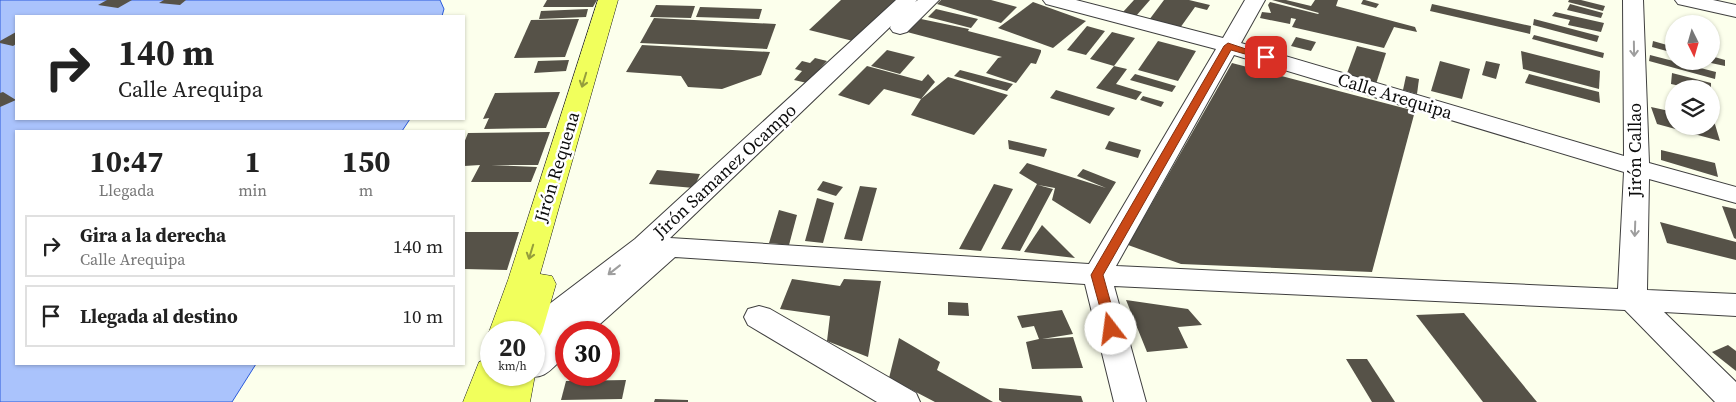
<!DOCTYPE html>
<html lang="es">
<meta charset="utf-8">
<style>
body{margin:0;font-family:"Source Serif 4",serif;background:#f6f6f6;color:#222;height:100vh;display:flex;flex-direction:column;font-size:19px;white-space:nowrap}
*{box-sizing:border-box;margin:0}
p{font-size:16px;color:#767676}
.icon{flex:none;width:28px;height:28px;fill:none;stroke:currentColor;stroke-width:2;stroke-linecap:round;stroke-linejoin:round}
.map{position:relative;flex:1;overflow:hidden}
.side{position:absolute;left:15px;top:130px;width:450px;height:235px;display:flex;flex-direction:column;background:#fff;border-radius:0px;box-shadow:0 1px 4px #0004}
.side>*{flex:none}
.banner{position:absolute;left:15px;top:15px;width:450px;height:105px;border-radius:0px;box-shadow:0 1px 4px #0004;background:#fff;color:#222;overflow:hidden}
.needle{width:32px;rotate:175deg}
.controls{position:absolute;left:1665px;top:15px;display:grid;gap:10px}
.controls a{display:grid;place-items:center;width:55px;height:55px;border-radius:50%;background:#fff;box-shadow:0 1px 4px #0004;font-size:25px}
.speed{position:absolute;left:480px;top:321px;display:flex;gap:10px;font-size:25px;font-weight:700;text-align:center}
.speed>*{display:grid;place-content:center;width:65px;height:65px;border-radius:50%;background:#fff;box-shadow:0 1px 4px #0004;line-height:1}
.speed small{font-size:12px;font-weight:400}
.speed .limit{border:8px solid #d22;background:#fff;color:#111}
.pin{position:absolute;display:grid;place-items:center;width:42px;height:42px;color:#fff;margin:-21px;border-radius:10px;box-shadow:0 2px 8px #0006}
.me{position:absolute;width:55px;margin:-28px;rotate:345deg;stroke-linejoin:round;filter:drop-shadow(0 0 4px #0008)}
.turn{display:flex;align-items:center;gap:18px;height:105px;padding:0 20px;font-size:22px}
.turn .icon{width:65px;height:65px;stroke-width:2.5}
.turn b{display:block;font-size:35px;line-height:42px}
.eta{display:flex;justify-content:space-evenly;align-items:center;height:85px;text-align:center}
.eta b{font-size:30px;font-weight:700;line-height:35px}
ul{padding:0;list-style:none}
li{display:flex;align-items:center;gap:15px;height:62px;margin:0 10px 8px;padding:0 10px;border:2px solid #e0e0e0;border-radius:0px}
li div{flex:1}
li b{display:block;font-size:19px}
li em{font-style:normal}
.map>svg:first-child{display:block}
</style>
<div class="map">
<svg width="1736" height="402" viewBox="0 0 1736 402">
<rect width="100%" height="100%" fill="#fcffec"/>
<path fill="#aac3fc" stroke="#2a5adb" d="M0,0H440L444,9L442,16H16V119H410L402,131H16V364H256L232,402H0Z"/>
<g fill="#565248">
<path d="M107,0H132L118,8L98,5Z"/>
<path d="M164,0H186L180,5L159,3Z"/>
<path d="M547,0H597L593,7H543Z"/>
<path d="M841,0H903L857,42L809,30Z"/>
<path d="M941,0H991L1017,7L1001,23L937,4Z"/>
<path d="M1134,0H1150L1136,16L1123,12Z"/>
<path d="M1164,0H1189L1210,5L1207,10L1195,7L1180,28L1149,20Z"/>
<path d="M1272,0H1286L1311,6L1315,0H1338L1336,6L1415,27L1417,32L1394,27L1384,48L1292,27L1296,19L1291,18L1290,24L1260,18L1262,12L1271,13L1268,5L1270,2L1318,14L1319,13Z"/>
<path d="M1363,0H1365L1379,4L1376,8L1361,4Z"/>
<path d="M1569,0H1581L1605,6L1603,11L1568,2Z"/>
<path d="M1033,2L1086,21L1053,48L998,28Z"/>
<path d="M1432,4L1531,26L1530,34L1430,11Z"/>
<path d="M1570,4L1603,13L1601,18L1567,10Z"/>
<path d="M656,5L695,6L691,18L650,17Z"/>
<path d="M700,7L762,9L759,19L696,17Z"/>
<path d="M588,9L586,17L539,19L541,11Z"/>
<path d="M936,9L978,19L971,28L928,17Z"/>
<path d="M1555,12L1604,23L1601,32L1568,25L1570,20L1552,16Z"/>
<path d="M654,18L776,24L767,49L640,43Z"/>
<path d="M579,19L565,57L514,58L531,20Z"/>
<path d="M921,19L969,29L968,31L1041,50V52L1036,64L1031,63L1016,83L986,73L998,58L1002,57L907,32Z"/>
<path d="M1534,19L1599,36L1597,42L1533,25Z"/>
<path d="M1087,26L1105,31L1086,55L1067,50Z"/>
<path d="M16,32V44L13,46L0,43V41Z"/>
<path d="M1112,32L1135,38L1114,66L1127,69L1116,84L1142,92L1136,100L1096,88L1114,66L1090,59Z"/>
<path d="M1534,35L1604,53L1603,58L1532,39Z"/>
<path d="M1296,37L1316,42L1311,51L1291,46Z"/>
<path d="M1158,41L1196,51L1178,81L1138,70Z"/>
<path d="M1653,41L1674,47V53L1652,47Z"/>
<path d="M642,45L770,52L761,75L722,89L688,87L681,76L626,72Z"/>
<path d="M1357,46L1386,53L1376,84L1346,76Z"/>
<path d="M887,50L915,57L900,74L871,66Z"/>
<path d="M1521,51L1600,71L1599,89L1523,69Z"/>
<path d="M1650,55L1716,72L1715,79L1649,61Z"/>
<path d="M1711,56L1725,60V66L1711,63Z"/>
<path d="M815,58L827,61L807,83L794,80L802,71L795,69L802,61L810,63Z"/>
<path d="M569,60L566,71L534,73L538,61Z"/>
<path d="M1440,61L1470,69L1462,99L1431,91Z"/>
<path d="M1486,61L1500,64L1496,79L1482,75Z"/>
<path d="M1232,63L1415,111L1372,272L1181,264L1128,245Z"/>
<path d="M867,66L922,81L928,74L935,82L921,99L948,77L1008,95L974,135L911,115L921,99L884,89L869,105L838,95Z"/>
<path d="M960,70L1013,84L1007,91L954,76Z"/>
<path d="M1672,73L1711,83V89H1694L1671,84Z"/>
<path d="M1135,74L1176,86L1172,92L1130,80Z"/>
<path d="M1529,74L1599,92L1600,103L1525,83Z"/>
<path d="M1406,76L1419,79L1417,94L1403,90Z"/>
<path d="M1056,90L1115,108L1109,116L1050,98Z"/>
<path d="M3,92L16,100L0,107V93Z"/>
<path d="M560,92L546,128L484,129L489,118L483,119L495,93Z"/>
<path d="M1143,96L1164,102L1161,107L1140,100Z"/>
<path d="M1651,107L1674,112V126H1711V120L1714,121L1720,141L1657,124Z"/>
<path d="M550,132L538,165H491L537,167L531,182H471L480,165L464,166V143L468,133Z"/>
<path d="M1008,140L1047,149L1044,157L1009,149Z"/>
<path d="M1109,141L1141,150L1138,158L1105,149Z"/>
<path d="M1661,150L1715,163L1718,177L1661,160Z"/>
<path d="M1027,163L1106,188L1077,176L1083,169L1116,182L1090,224L1052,200L1055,188L1038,185L1053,189L1020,251L1001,249L1037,184L1019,173Z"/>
<path d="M657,170L700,174L694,188L649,184Z"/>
<path d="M823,181L843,187L836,196L817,190Z"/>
<path d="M994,184L1013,189L981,251L959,249Z"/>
<path d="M860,186L877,188L862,241L844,239Z"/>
<path d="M817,198L834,203L823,243L805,241Z"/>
<path d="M1722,206L1736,209V239L1734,238Z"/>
<path d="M779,210L797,215L789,245L769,243Z"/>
<path d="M1660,222L1736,242V260L1667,243Z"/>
<path d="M1042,225L1075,258L1024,252Z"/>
<path d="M464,232H519L507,270L464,269Z"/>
<path d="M792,279L840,286L844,279L881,281L868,357L827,341L830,316L780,309Z"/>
<path d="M1126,300L1188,309L1202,325L1178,327L1188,348L1147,352Z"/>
<path d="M948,302L968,303L969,316L948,315Z"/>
<path d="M1062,310L1073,334L1042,339L1073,337L1083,368L1032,369L1026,342L1039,339L1034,326L1022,328L1017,316Z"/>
<path d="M1464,313L1537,402H1483L1416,315Z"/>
<path d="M899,338L940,362L937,370L993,402H935L889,378Z"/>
<path d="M1728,345L1736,351V371L1712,352Z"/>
<path d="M1346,359H1367L1395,402H1372Z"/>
<path d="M626,380L622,399L561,400L566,381Z"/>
<path d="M999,388L1081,396L1083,402H1002L999,400Z"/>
<path d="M655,399L688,400V402H654Z"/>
</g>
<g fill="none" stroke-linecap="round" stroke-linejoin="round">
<defs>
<g id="minor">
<path d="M896,0H917L915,2L918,0H939L907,32L900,34L893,32L890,28L891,26L670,238L1089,264L1216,49L1046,4L1043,0H1076L1223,38L1245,0H1265L1241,43L1624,156L1623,0H1643L1649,163L1736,187V203L1649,179L1647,290L1736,294V316L1664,312L1736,382V402H1715L1625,310L1114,286L1146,402H1114L1085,284L675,257L591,332H566V355C552,368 544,382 524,375H534V348L541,341L534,343V332H519L523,324L635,239ZM1234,55L1624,172L1618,289L1116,266Z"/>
<path d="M1675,0H1713L1736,5V17L1678,4Z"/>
<path d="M759,306L770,309L916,393L920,402H877L748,325L744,317L748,309Z"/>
</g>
<g id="major">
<path d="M598,0H618L540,274L552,276L556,284L542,332L537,340L534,342V332H491V336L489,332L508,280Z"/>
<path d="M491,358V375H534V373L535,375L530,402H463L479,362Z"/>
</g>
</defs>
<use href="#minor" stroke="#3f3f3f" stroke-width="2"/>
<use href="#major" stroke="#1d1d1d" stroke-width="1"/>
<use href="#minor" fill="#fff" fill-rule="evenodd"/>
<use href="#major" fill="#f1ff5c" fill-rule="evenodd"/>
</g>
<defs><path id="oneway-shaft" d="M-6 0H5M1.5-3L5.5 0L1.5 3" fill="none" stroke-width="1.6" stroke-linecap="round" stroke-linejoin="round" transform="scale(1.25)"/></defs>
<g stroke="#9e9e9e">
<use href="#oneway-shaft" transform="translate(1634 49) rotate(89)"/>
<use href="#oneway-shaft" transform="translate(1635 229) rotate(92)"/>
<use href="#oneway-shaft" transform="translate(614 270) rotate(142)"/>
</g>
<g stroke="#959e3c">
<use href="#oneway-shaft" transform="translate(584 80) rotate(107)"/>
<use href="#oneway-shaft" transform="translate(531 252) rotate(107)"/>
</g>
<path fill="#ca4917" stroke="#832f0f" d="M1228,43L1270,57L1266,60L1231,50L1103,275L1118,329L1116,333H1107L1091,275L1224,46Z"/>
<g text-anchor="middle" stroke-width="5" stroke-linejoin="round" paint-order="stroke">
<g font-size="18" fill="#0c0c0c" stroke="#fff">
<text transform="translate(1395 96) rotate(17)" y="6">Calle Arequipa</text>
<text transform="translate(1635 150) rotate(-90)" y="6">Jirón Callao</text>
<text transform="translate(557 167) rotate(-73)" y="6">Jirón Requena</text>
<text transform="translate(725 171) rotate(-43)" y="6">Jirón Samanez Ocampo</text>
</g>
</g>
</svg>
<div class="controls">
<a><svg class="needle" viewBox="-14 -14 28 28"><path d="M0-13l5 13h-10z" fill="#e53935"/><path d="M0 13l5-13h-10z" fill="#767676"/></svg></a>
<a><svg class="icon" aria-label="layers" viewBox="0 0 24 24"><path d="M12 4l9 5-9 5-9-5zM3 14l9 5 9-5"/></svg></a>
</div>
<div class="speed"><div>20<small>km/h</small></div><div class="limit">30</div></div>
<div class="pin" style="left:1266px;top:57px;background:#d93025"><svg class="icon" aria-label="arrive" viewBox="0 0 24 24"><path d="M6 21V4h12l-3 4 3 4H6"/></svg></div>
<svg class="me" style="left:1111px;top:329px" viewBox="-20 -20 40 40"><circle r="19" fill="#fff"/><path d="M0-13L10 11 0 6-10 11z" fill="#ca4917"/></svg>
<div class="banner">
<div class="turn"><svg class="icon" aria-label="right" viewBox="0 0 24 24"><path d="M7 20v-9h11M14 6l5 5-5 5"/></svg><div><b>140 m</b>Calle Arequipa</div></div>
</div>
<section class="side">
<div class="eta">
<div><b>10:47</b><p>Llegada</p></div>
<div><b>1</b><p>min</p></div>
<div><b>150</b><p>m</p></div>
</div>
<ul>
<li><svg class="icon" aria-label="right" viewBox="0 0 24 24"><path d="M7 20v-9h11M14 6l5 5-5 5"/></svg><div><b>Gira a la derecha</b><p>Calle Arequipa</p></div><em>140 m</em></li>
<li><svg class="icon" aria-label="arrive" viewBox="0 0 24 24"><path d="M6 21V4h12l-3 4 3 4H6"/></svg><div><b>Llegada al destino</b></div><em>10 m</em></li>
</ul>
</section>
</div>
